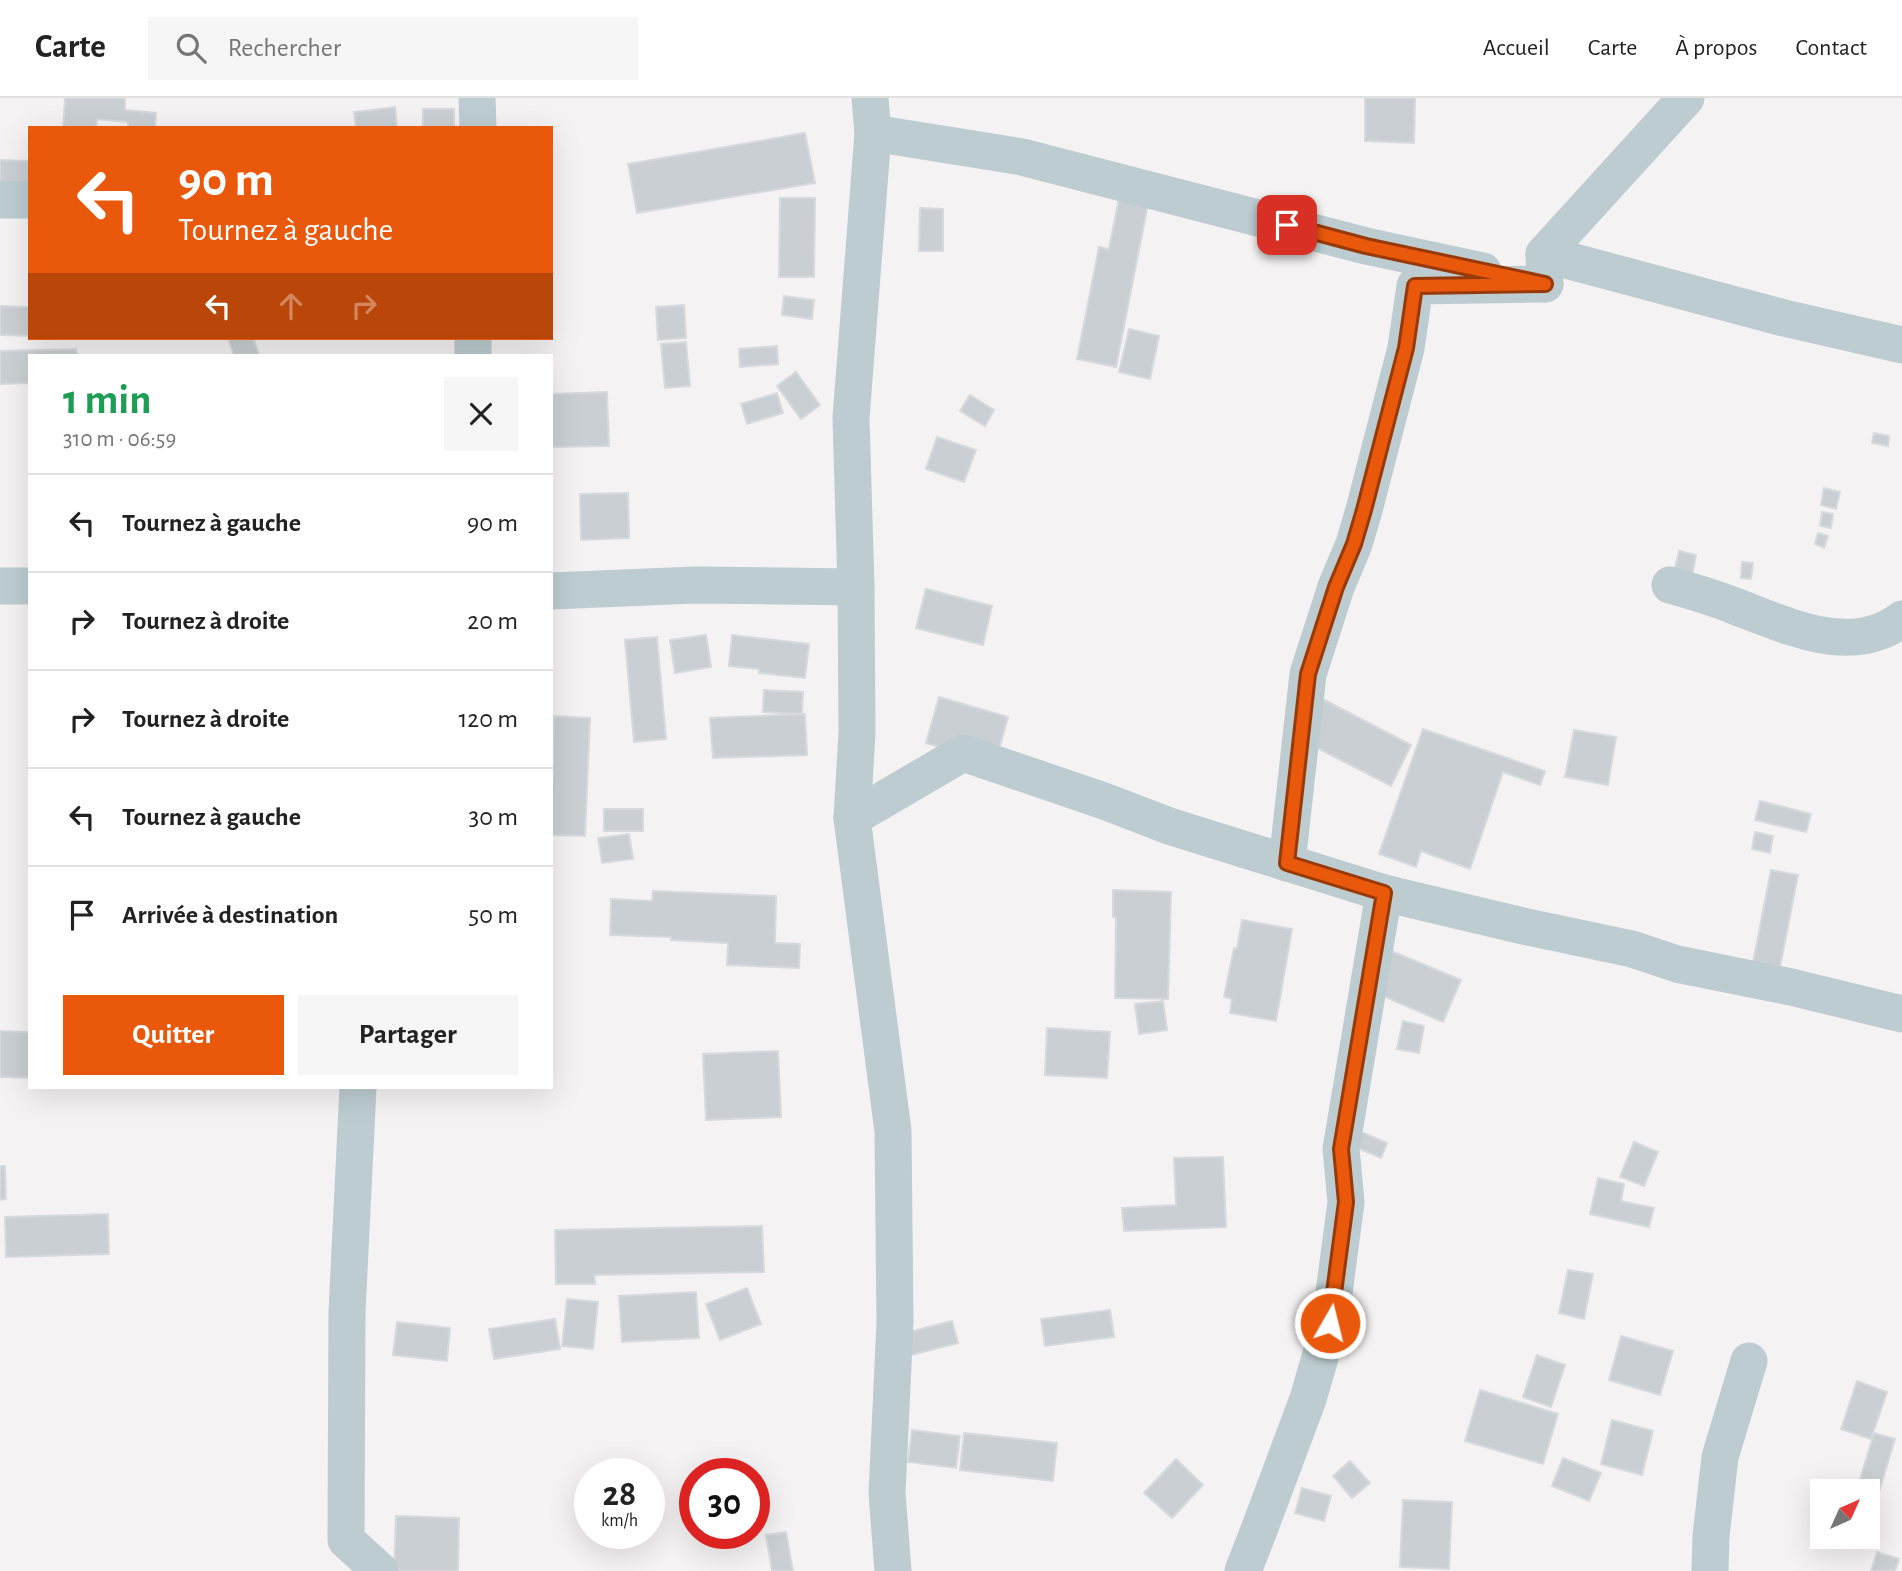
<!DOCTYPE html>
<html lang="fr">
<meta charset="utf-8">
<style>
body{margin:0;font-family:"Alegreya Sans",sans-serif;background:#f6f6f6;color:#222;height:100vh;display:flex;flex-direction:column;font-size:26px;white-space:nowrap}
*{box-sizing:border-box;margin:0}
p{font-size:23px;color:#767676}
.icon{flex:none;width:38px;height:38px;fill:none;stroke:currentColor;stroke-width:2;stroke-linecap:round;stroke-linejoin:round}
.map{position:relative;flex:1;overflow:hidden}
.panel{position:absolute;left:28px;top:256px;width:525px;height:735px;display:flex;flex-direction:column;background:#fff;border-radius:0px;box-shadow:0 7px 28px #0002}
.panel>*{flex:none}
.guide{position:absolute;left:28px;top:28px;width:525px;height:214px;border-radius:0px;box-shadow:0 7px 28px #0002;background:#ea580c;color:#fff;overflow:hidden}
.needle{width:46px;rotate:45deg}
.fabs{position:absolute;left:1810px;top:1381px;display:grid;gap:14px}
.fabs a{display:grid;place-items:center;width:70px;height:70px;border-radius:0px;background:#fff;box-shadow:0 7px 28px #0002;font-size:35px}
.speed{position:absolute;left:574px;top:1360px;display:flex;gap:14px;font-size:35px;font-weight:700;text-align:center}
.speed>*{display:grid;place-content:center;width:91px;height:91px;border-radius:50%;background:#fff;box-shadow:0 7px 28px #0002;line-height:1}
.speed small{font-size:18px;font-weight:400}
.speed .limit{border:10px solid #d22;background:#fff;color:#111}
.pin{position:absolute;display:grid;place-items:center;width:60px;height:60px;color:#fff;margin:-30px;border-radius:14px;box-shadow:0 4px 10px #0006}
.me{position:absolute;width:77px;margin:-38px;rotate:8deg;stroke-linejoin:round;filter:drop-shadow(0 0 5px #0008)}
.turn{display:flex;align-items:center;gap:24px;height:147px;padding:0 35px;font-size:32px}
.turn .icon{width:91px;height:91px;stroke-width:2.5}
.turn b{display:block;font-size:49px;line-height:60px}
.lanes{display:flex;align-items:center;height:66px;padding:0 35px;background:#0003;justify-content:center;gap:35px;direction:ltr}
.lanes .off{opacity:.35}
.round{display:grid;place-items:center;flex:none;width:74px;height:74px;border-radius:0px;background:#f6f6f6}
.overview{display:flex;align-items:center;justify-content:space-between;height:119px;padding:0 35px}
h1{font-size:42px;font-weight:600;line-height:52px;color:#1e9e55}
.action{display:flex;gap:14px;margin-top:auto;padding:14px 35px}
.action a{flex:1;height:80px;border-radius:0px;background:#ea580c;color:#fff;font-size:28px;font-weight:600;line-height:80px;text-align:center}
.action a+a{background:#f6f6f6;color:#222}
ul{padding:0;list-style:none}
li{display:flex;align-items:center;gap:21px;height:98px;padding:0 35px;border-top:2px solid #e0e0e0}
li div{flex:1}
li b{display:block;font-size:26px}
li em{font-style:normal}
header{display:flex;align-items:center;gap:42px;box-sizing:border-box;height:98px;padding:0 35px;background:#fff;border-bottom:2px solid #e0e0e0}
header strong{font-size:33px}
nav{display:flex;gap:38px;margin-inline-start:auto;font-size:24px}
.search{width:490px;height:63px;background:#f6f6f6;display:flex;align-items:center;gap:18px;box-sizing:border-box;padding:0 24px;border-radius:0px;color:#767676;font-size:26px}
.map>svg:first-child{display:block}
</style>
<header>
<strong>Carte</strong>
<div class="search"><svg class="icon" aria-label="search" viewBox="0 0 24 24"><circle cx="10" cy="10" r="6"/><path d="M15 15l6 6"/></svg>Rechercher</div>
<nav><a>Accueil</a><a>Carte</a><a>À propos</a><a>Contact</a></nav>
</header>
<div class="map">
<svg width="1902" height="1473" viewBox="0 0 1902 1473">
<rect width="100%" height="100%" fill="#f5f2f3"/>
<g fill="#c9cfd2" stroke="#d6dade" stroke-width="2">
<path d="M65,0H125V12L156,15L155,30H128V24L97,21L96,30H63Z"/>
<path d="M1365,0H1415L1414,45L1365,43Z"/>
<path d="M395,9L397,30H356L354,14Z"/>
<rect x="423" y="11" width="31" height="19"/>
<path d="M805,35L815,85L637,115L628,66Z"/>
<path d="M0,62L30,63V95L0,94Z"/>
<path d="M780,100H815L814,179H779Z"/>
<path d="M1119,100L1148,106L1116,269L1077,261L1099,149L1109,151Z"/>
<path d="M920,110L943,111V153H919Z"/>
<path d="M784,198L814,202L812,221L782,217Z"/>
<path d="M684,207L686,240L658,242L656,209Z"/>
<path d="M0,208L30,209V238L0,237Z"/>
<path d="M1129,231L1159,238L1150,281L1119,274Z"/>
<path d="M228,240H253L259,257H234Z"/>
<path d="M686,244L690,288L665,290L661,246Z"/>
<path d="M777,248L778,266L740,269L739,251Z"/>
<path d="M76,251L77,257H30V285L0,286V253Z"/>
<path d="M796,274L820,307L801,321L777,288Z"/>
<path d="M607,294L609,348L551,349V296Z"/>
<path d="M777,295L783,315L747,326L741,306Z"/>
<path d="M970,297L994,312L985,328L960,313Z"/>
<path d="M1874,335L1889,338L1888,348L1872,345Z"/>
<path d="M937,339L976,352L964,384L926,371Z"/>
<path d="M1824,390L1840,394L1836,411L1821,407Z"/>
<path d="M628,395L629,440L581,442L580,396Z"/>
<path d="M1822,414L1833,416L1831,430L1820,428Z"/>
<path d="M1818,435L1828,438L1824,450L1815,446Z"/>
<path d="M1679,453L1696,457L1692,479L1674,474Z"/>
<path d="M1742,464L1753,465L1751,481L1741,480Z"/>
<path d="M926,491L992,508L983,547L916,530Z"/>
<path d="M706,537L711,569L675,575L670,542Z"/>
<path d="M732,537L809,546L805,580L759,575V571L729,568Z"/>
<path d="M657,539L666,641L634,644L625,542Z"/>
<path d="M764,592L803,594L802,616L763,614Z"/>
<path d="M1313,596L1411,647L1391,688L1292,637Z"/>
<path d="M939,599L1008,619L995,666L926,645Z"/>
<path d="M805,616L807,657L713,660L710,620Z"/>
<path d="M554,618L590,620L585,738L551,737Z"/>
<path d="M1423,631L1545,673L1540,687L1503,674L1470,771L1421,753L1416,769L1379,756Z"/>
<path d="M1574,632L1616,639L1608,687L1565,679Z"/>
<path d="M1760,703L1811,716L1806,734L1755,722Z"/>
<rect x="604" y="711" width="39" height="22"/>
<path d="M1755,734L1773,738L1770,755L1752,751Z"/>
<path d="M629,736L633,761L602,765L598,740Z"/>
<path d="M1771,772L1798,777L1777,885L1750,880Z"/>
<path d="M1113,792L1171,794L1168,901L1115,900L1116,819H1113Z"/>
<path d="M653,793L776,798L775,845L800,846L799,870L727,867L728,845L671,842V839L610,837L611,801L652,803Z"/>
<path d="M1242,822L1292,831L1276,923L1230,915L1232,901L1224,899L1234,850L1237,851Z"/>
<path d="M1377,847L1461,882L1443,924L1360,888Z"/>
<path d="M1163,903L1167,932L1139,936L1135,906Z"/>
<path d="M1403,923L1424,928L1419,955L1397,951Z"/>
<path d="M1047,930L1110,934L1107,980L1045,977Z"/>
<path d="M0,933L30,934V980L0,979Z"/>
<path d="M778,953L781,1019L706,1022L703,956Z"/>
<path d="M1336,1023L1387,1045L1381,1060L1329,1038Z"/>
<path d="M1634,1044L1658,1054L1644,1088L1620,1079Z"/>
<path d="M1223,1059L1226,1129L1124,1133L1122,1110L1176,1107L1174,1060Z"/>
<path d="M0,1068H5L6,1101L0,1102Z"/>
<path d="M1598,1080L1624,1086L1621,1103L1654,1110L1649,1129L1590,1116Z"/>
<path d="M108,1116L109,1156L6,1159L5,1119Z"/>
<path d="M762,1128L764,1174L594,1177L595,1186H556L555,1132Z"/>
<path d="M1568,1172L1593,1176L1584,1221L1559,1215Z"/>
<path d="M747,1190L761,1226L720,1242L706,1206Z"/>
<path d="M696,1194L699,1240L622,1244L619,1198Z"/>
<path d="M567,1201L598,1204L593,1251L562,1248Z"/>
<path d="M1110,1212L1114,1239L1045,1248L1041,1221Z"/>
<path d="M555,1221L560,1251L494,1261L489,1231Z"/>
<path d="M952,1223L958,1245L911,1257L905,1235Z"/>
<path d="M397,1224L450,1230L447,1263L393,1257Z"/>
<path d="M1621,1238L1673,1253L1660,1297L1609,1282Z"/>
<path d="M1537,1257L1565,1267L1551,1309L1523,1299Z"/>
<path d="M1857,1283L1887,1294L1871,1341L1841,1331Z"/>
<path d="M1480,1292L1558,1316L1543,1366L1465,1343Z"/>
<path d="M1612,1322L1653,1333L1642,1377L1601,1366Z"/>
<path d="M912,1332L960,1338L956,1370L908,1364Z"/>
<path d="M964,1335L1057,1345L1053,1383L960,1372Z"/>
<path d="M1874,1335L1895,1341L1879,1394L1858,1388Z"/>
<path d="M1563,1360L1601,1375L1589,1403L1552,1388Z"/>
<path d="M1176,1361L1203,1387L1172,1420L1144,1395Z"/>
<path d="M1350,1363L1370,1385L1352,1400L1333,1378Z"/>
<path d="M1302,1390L1331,1398L1324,1423L1295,1415Z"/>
<path d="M1403,1402L1452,1404L1449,1471L1400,1469Z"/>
<path d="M396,1418L459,1420L458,1473H394Z"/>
<path d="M786,1434L793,1473H772L766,1437Z"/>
<path d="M1877,1454L1899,1461L1895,1473H1871Z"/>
</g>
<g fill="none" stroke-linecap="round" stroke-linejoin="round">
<g stroke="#bcccd0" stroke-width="37">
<path d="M477,0L478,30"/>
<path d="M870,0L873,35L851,320L856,489L857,635L852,720L893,1033L895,1225L887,1395L893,1473"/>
<path d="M873,35L1022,59L1366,148L1483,173"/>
<path d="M0,102H30"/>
<path d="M1544,156L1686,0"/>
<path d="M1545,186L1544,156L1784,220L1902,247"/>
<path d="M473,257V240"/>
<path d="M1670,487C1691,493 1712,499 1732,507C1784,526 1851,561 1902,521"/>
<path d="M0,488H30"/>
<path d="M551,493L695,487L856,489"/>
<path d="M852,720L963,655L1104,703L1169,728L1384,795L1523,828L1632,851L1677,866L1791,889L1902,916"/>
<path d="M1287,765L1308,576L1336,489L1354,446L1364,412L1406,250L1415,188L1545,186"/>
<path d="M358,989L347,1214L346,1442L380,1473"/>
<path d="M1243,1473L1259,1432L1308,1301L1330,1225L1346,1104L1341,1051L1384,795"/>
<path d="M1710,1473L1711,1438L1720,1359L1749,1263"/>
</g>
</g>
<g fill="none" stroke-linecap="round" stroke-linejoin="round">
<defs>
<path id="route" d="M1287,127L1366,148L1545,186L1415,188L1406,250L1364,412L1354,446L1336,489L1308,576L1287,765L1384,795L1341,1051L1346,1104L1330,1225"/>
</defs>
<use href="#route" stroke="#983908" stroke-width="18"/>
<use href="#route" stroke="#ea580c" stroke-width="12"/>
</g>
</svg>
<div class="fabs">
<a><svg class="needle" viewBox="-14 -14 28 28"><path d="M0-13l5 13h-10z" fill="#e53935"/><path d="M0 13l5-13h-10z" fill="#767676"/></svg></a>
</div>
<div class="speed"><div>28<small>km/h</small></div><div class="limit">30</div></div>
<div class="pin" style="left:1287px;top:127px;background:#d93025"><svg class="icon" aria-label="arrive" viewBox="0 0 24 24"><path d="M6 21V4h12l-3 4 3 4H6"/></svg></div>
<svg class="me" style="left:1330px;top:1225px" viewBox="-20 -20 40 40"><circle r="17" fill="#ea580c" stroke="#fff" stroke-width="3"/><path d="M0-11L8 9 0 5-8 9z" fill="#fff"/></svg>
<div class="guide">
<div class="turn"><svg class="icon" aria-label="left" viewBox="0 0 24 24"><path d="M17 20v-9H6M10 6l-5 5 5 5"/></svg><div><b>90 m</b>Tournez à gauche</div></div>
<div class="lanes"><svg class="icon" aria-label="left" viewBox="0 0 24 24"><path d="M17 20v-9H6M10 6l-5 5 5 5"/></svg><svg class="icon off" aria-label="ahead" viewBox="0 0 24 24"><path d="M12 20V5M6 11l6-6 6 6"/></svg><svg class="icon off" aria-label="right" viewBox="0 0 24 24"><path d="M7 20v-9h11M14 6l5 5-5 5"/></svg></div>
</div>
<section class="panel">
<div class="overview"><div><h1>1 min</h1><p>310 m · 06:59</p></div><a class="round"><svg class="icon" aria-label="close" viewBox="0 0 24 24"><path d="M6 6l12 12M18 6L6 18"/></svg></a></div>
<ul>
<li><svg class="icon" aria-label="left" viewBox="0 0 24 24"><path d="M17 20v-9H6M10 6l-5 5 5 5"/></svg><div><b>Tournez à gauche</b></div><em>90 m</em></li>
<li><svg class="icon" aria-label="right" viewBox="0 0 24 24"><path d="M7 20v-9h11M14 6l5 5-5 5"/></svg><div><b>Tournez à droite</b></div><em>20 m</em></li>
<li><svg class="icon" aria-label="right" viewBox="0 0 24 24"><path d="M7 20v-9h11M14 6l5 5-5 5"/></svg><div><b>Tournez à droite</b></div><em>120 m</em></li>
<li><svg class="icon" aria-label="left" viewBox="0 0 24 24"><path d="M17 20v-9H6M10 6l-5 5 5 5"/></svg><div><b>Tournez à gauche</b></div><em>30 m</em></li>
<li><svg class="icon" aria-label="arrive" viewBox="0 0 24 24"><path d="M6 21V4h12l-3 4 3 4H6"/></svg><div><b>Arrivée à destination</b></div><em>50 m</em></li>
</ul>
<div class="action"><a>Quitter</a><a>Partager</a></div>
</section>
</div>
